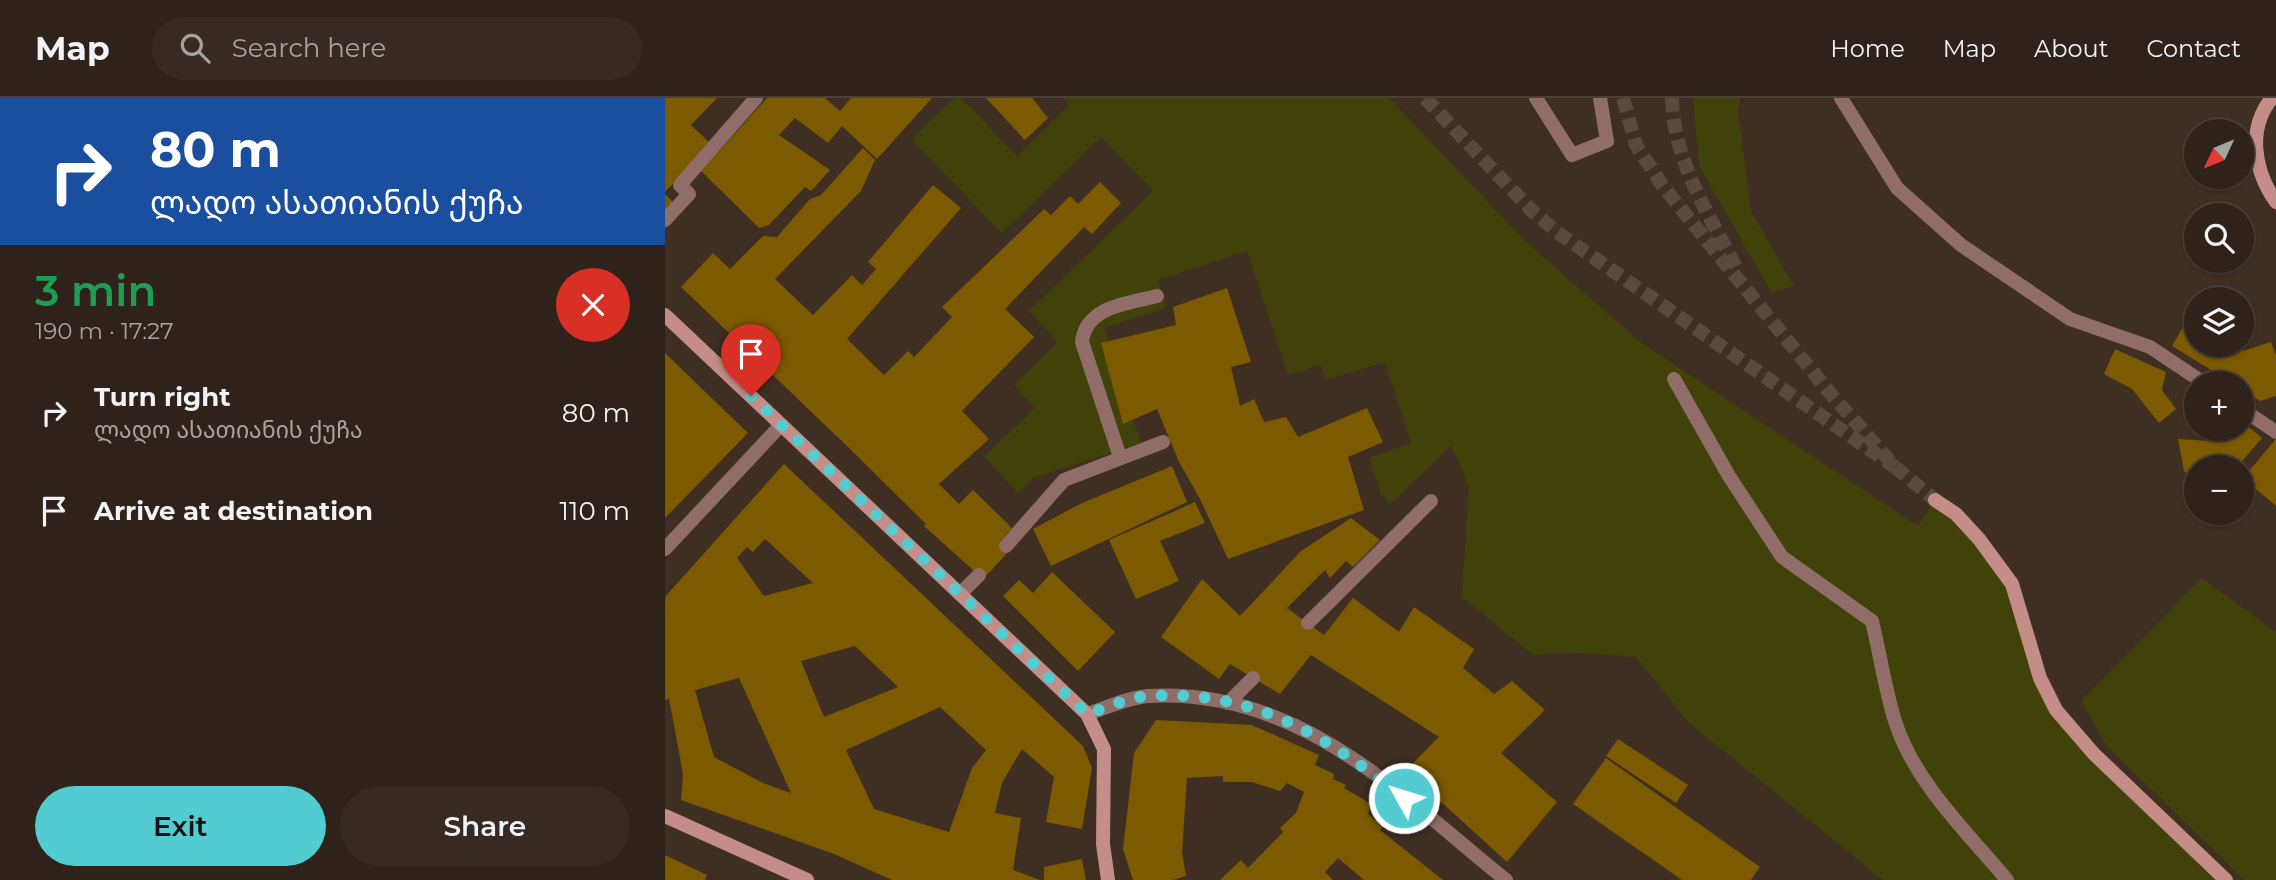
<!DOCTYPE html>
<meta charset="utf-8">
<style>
body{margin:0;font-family:Montserrat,"Noto Sans Georgian",sans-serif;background:#372a23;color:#f1f3f6;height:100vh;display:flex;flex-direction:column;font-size:26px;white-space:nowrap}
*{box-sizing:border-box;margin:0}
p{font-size:23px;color:#a7a4a2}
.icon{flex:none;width:38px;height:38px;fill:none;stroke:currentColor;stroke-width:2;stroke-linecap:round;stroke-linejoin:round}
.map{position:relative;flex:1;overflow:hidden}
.sheet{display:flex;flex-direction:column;background:#2f221a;width:665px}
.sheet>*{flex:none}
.hud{background:#1a4fa0;color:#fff;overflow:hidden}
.needle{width:46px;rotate:226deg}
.fabs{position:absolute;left:1519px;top:21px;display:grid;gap:14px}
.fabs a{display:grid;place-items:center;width:70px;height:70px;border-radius:50%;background:#2f221a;box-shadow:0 2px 5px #0004,0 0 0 2px #4a3f39;font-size:35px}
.pin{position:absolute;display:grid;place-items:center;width:60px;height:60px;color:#fff;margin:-72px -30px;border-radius:50% 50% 50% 0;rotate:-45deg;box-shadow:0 0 7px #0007}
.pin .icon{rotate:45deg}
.me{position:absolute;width:77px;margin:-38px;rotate:309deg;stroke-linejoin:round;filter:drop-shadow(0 0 5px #0008)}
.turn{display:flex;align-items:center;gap:24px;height:147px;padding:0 35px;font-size:32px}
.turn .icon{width:91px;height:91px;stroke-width:2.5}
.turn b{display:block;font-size:49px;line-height:60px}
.round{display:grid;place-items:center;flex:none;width:74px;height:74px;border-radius:37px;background:#372a23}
.head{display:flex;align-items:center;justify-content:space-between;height:119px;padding:0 35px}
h1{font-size:42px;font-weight:600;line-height:52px;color:#1e9e55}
.action{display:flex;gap:14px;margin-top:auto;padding:14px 35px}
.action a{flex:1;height:80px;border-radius:42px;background:#52ccd0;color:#111;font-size:28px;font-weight:600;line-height:80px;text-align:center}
.action a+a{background:#372a23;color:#f1f3f6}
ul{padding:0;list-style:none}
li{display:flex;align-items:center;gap:21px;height:98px;padding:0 35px}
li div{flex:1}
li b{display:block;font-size:26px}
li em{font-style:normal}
header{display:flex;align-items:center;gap:42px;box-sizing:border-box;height:98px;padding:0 35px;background:#2f221a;border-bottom:2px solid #4a3f39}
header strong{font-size:33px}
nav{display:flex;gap:38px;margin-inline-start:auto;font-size:24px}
.search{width:490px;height:63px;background:#372a23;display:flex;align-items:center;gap:18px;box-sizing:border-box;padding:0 24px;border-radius:38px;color:#a7a4a2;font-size:26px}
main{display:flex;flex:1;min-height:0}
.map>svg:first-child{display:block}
</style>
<header>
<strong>Map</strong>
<div class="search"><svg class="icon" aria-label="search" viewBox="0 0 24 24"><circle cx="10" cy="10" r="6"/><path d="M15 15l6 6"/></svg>Search here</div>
<nav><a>Home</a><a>Map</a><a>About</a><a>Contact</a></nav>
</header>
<main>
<section class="sheet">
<div class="hud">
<div class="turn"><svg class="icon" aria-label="right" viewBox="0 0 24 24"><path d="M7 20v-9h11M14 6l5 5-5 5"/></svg><div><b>80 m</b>ლადო ასათიანის ქუჩა</div></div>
</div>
<div class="head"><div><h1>3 min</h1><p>190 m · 17:27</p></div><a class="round" style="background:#d93025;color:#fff"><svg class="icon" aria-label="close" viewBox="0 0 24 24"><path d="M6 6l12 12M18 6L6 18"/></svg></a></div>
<ul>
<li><svg class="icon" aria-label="right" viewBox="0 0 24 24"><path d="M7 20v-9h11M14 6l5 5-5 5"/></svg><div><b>Turn right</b><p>ლადო ასათიანის ქუჩა</p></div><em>80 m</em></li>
<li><svg class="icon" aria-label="arrive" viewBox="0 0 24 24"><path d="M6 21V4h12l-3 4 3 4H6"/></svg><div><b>Arrive at destination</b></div><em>110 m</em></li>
</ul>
<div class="action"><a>Exit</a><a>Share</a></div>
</section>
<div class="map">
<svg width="1611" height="782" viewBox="0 0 1611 782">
<rect width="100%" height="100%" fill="#3f2e22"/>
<g fill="#40420a">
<path d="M289,0H296L352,58L404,7L398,0H724L861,144L978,246L1253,428L1270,402L1331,462L1391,612L1561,782H1218L1023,624L971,559L914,555L868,557L797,499L804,388L786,348L725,406L716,396L704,360L746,345L720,264L661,282L656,267L623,277L582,153L493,182L501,210L439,230L476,345L368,380L353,395L319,359L370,310L349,287L393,244L364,213L488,93L436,39L337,135L246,41Z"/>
<path d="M1028,0H1075L1073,13L1086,113L1129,188L1106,194L1034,68Z"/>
<path d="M1537,480L1611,534V782H1579L1442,648L1416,603Z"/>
</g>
<g fill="#7c5a00" fill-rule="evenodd">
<path d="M0,0H52L26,27L46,46L0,94Z"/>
<path d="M102,0H160L175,13L186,0H267L212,61L177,28L163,45L130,20L114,37L165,72L146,93L140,89L104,127L94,130L36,73Z"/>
<path d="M321,0H367L383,20L360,42Z"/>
<path d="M198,50L210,62L196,93L110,181L148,217L187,177L197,187L211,171L203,164L268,87L296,110L182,241L219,277L243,253L249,259L287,219L277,209L379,111L386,117L405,98L413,106L435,84L456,105L427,136L419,129L340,211L369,239L297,313L324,341L274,386L294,406L308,392L347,430L336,443L345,452L318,481L259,428L261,426L184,350L16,189L48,155L65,171L98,138L112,139L145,101L156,97Z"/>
<path d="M0,96L9,105L0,115Z"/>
<path d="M562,190L586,264L566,269L575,308L589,301L599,324L621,319L633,339L702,310L718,344L683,359L699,412L563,461L535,401L514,364L492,311L458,326L436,245L511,227L508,209Z"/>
<path d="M1531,206V247H1576L1578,253L1606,244L1611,257V298L1595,303L1577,291V285H1567L1507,248Z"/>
<path d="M1450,251L1501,274L1497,292L1511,311L1494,325L1467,291L1439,276Z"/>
<path d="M0,255L83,335L0,420Z"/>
<path d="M1577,323L1597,340L1572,369H1531V383L1519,373L1513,341L1545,343L1556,331H1577Z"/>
<path d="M1611,341V408L1578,380Z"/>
<path d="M119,366L418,648L427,670L417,731L381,724L389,679L357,651L337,685L330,715L356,720L348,772L375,782H227L169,756L16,702L18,676L4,601L0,602V499ZM100,441L148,485L99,498L72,460L82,449L88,454ZM190,548L233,589L159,619L136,563ZM74,580L126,695L98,685L49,659L30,592ZM275,609L321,652L307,670L284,734L209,711L181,652Z"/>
<path d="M507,368L522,404L386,468L368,431L415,406Z"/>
<path d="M530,404L540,425L495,443L514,483L471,501L444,442Z"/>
<path d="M686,420L715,442L688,469L681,463L665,480L660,472L622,510L659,537L688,500L734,534L749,509L809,551L798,570L829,596L847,583L880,612L836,655L892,704L842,764L741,672L774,639L646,557L615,596L565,566L554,581L496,539L537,481L575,518L636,453Z"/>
<path d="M387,474L450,534L413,573L338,498L354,482L368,495Z"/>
<path d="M491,622L587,627L654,657L650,667L669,676L668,681L681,687L679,690L706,706L703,716L718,729L715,732L778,782H699L673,760L660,774L668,782H555L576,762L583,770L618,734L615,730L631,715L639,694L622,685L615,693L587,684H558V678L522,680L517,755L521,778L508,782H468L458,751L469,655Z"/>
<path d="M953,641L1023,687L1011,705L941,658Z"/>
<path d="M941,660L1095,769L1086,782H1017L908,706Z"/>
<path d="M0,757L42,777L40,782H0Z"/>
<path d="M417,761L421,782H379V769Z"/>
</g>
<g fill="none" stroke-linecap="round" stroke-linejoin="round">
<path stroke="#59493e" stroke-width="14" stroke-dasharray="14 7" stroke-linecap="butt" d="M760,0L867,113L892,134L1230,369"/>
<g stroke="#59493e" stroke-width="14" stroke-dasharray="14 7" stroke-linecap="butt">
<path d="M958,0L971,47L997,87L1164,294L1230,369L1270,402"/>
<path d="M1007,0C1008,62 1044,117 1072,171"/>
</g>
<g stroke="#906d69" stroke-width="14">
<path d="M871,0L907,57L942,43L935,0"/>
<path d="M0,122L24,96L15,87L91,0"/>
<path d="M1009,281L1064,378L1117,459L1207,523C1215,556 1220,591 1230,623C1249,684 1302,734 1342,782"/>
<path d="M455,359L417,244C421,208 462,206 492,198"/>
<path d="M341,448L399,382L498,344"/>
<path d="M295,496L314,477"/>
<path d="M643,525L766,403"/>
<path d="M563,605L588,580"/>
</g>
<g stroke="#906d69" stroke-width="14">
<path d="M1176,0L1232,90L1296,147L1405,221L1485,249L1539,285"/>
<path d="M1577,311L1611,334"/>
<path d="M0,451L116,327"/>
<path d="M422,616C441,610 464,599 484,598C634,590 733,695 841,782"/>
</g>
<g stroke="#c48d87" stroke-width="14">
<path d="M1607,0C1582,30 1589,73 1611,104"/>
<path d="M0,217L422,616L439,651L438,746L443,782"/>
<path d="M1270,402L1291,416L1314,441L1347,486L1375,580L1391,612L1429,656L1561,782"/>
<path d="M0,718L142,782"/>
</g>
</g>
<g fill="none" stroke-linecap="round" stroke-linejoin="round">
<path stroke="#52ccd0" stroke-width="12" stroke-dasharray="0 21.6" d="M86,298L422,616C441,610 464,599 483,598C588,591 661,638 739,700"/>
</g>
</svg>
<div class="fabs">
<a><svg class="needle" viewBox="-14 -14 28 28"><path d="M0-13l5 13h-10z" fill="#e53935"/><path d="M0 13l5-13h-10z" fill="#a7a4a2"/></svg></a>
<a><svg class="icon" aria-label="search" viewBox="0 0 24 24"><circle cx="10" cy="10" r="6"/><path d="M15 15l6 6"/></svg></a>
<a><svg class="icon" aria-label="layers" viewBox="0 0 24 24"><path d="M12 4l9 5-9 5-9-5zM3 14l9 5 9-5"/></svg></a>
<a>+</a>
<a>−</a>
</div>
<div class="pin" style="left:86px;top:298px;background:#d93025"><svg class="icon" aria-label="arrive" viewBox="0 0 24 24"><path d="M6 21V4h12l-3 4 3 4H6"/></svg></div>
<svg class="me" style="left:739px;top:700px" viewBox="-20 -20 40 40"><circle r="17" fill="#52ccd0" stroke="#fff" stroke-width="3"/><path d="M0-11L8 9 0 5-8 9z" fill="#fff"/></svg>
</div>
</main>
